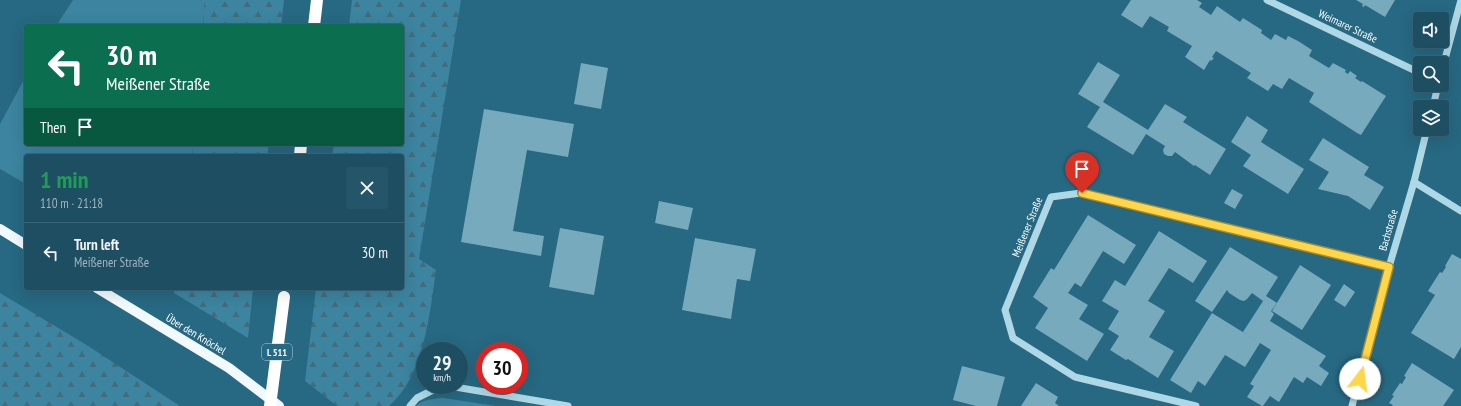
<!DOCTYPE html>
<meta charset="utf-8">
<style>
body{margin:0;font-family:"PT Sans Narrow",sans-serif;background:#255568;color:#f1f3f6;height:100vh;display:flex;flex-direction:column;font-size:15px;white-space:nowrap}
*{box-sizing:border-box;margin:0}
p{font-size:13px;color:#a0b4be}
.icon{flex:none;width:22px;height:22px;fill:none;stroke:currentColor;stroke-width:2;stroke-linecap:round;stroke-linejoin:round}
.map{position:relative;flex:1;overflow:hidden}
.sheet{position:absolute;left:24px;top:154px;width:380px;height:136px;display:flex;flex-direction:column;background:#1d4e62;border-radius:4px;box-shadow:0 4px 16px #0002,0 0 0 1px #3b6577}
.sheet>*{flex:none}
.top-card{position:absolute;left:24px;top:24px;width:380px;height:122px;border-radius:4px;box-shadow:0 4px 16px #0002,0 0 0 1px #3b6577;background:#0b6e4f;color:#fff;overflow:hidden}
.tools{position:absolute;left:1413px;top:12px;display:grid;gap:8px}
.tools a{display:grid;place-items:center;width:36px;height:36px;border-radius:4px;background:#1d4e62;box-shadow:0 4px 16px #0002,0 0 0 1px #3b6577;font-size:20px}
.speed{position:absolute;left:416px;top:342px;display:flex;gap:8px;font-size:20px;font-weight:700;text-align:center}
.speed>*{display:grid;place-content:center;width:52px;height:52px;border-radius:50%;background:#1d4e62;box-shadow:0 4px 16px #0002,0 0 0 1px #3b6577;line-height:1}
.speed small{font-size:10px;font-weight:400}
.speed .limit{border:6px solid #d22;background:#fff;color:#111}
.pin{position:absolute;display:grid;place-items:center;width:34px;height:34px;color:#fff;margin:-41px -17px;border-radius:50% 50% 50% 0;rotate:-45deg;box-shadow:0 0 4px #0007}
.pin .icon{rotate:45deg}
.me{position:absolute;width:44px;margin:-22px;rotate:15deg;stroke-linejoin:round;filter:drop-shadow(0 0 3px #0008)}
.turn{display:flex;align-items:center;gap:14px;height:84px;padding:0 16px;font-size:18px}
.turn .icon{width:52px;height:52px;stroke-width:2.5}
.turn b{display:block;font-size:28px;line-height:34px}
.then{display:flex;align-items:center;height:38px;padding:0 16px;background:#0003;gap:8px;font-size:15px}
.round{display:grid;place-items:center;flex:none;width:42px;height:42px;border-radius:4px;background:#255568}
.summary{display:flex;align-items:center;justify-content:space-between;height:68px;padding:0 16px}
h1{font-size:24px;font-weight:700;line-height:30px;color:#1e9e55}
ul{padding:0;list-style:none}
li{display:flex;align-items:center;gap:12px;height:60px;padding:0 16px;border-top:1px solid #3b6577}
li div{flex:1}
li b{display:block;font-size:15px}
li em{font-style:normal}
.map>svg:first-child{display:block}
</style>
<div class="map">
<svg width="1461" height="406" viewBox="0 0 1461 406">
<defs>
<pattern id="forest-firs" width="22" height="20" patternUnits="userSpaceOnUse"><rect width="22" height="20" fill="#3c849f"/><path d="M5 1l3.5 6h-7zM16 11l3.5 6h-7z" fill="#436b7a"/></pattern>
</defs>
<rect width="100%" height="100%" fill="#276882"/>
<g fill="#3c849f">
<path d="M73,0H205L203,26H56Z"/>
<path d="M26,76V144H193L192,156H26V184L0,169V124Z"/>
<path d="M443,398L496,406H416C423,399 433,399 443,398Z"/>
</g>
<g fill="url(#forest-firs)">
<path d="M205,0H284L281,26H203Z"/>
<path d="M352,0H461L419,259L436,270C430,313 424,376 389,406H337L305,381L316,288H402V156H332L334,144H402V26H349Z"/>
<path d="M193,144H269L267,156H192Z"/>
<path d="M175,288H253L248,338L174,293Z"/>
<path d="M0,293L85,344L180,406H0Z"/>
</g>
<g fill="#78aabd">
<path d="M1131,0H1197L1202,3L1199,7L1211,15L1217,6L1240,22L1243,18L1262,30L1261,33L1271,40L1275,34L1286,40L1288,36L1298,41L1312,50L1309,56L1329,68L1333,63L1346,70L1345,72L1348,74L1350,71L1357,76L1355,78L1361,82L1362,81L1386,96L1361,135L1357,133L1309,102L1314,93L1289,78L1282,89L1273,84L1268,91L1247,78L1251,73L1216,51L1212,57L1214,58L1211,61L1210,60L1204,70L1185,57L1192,46L1167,31L1169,27L1150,16L1142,28L1121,15Z"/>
<path d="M1356,0H1395L1385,17L1365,5L1364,7L1362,6L1363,4Z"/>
<path d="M1098,62L1120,75L1103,102L1148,130L1165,104L1187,117L1183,122L1226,149L1210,175L1195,165L1194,166L1175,152L1172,156H1168L1164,154L1163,150L1165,146L1146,134L1133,155L1087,127L1100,107L1078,94Z"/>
<path d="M581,63L608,68L601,109L574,104Z"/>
<path d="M484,109L574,124L568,157L527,150L513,231L544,236L541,256L461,242Z"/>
<path d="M1247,116L1268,130L1261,142L1304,169L1288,194L1243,166L1251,155L1231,142Z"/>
<path d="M1323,138L1369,167L1364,175L1384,187L1370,210L1348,196L1318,189L1329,172L1309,160Z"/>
<path d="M1232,189L1243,195L1235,209L1224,203Z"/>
<path d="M659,201L693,208L688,230L655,223Z"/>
<path d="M1088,215L1136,245L1124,264L1103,251L1081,287L1075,283L1068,293L1088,305L1079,319L1104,334L1087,361L1035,328L1048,308L1033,297L1051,268L1054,270Z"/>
<path d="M560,228L604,236L594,295L549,287Z"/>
<path d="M1159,231L1207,261L1193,283L1169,268L1148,301L1165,311L1149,337L1174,351L1158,378L1128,359L1126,360L1110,350L1119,336L1108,329L1119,311L1102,301L1115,280L1125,286Z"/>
<path d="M695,238L756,249L750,281L737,279L731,319L682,310Z"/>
<path d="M1230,247L1278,277L1266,296L1277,303L1271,311L1274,314L1270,321L1326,356L1319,366L1329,373L1321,386L1307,377L1303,383L1294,377L1279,402L1270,396L1263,406H1262L1247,397L1254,386L1250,384L1271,350L1260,343L1245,367L1225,355L1205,386L1198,381L1191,393L1170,380L1212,313L1259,342L1243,332L1263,301L1252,293L1247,299L1244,301L1240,300L1229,293L1227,290L1212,312L1195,301Z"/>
<path d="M1452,254L1461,259V347L1454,359L1411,333L1435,295L1428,291L1440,272L1442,273L1446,267L1445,266Z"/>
<path d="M1300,265L1331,285L1302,330L1272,311Z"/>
<path d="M1344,284L1355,292L1345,307L1334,300Z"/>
<path d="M1412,363L1454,390L1443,406H1392L1393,405L1389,403L1394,396L1392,395L1400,383L1402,384L1406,377L1404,376Z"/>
<path d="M962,366L1005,377L997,406H976L953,400Z"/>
<path d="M1036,383L1058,397L1055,403L1059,406H1021Z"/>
</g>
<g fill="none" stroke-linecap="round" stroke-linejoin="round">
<g stroke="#afd8e6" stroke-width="7">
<path d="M1267,0L1420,73"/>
<path d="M1442,70L1461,0"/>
<path d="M1433,107L1438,85"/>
<path d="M1414,182L1461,211"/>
<path d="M410,406L417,398L443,385L568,406"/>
<path d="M1196,406L1075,377L1013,338L1005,310L1051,197L1081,193L1389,267"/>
<path d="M1352,406L1389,267L1414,182L1427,129"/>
</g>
<g stroke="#f1f9fd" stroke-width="10">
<path d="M0,229L26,245"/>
<path d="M97,288L229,368L279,406"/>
</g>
<g stroke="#fff" stroke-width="12">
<path d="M314,26L317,0"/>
<path d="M300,156L301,144"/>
</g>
<path stroke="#fff" stroke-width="12" d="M270,406L284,297"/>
</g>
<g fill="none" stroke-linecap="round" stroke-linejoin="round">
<defs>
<path id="route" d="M1082,193L1389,267L1360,379"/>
</defs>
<use href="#route" stroke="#a68a30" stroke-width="10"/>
<use href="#route" stroke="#ffd54a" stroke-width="7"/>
</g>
<g text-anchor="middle" stroke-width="4" stroke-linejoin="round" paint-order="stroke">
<rect fill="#276882" stroke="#bed2da" stroke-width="1" x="262" y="344" width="30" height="16" rx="3"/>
<g font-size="10" font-weight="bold" fill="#fff">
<text x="277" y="356">L 511</text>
</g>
<g font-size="11" fill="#fff" stroke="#276882">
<text transform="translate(1348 26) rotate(25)" y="4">Weimarer Straße</text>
<text transform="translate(1027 227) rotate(-68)" y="4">Meißener Straße</text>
<text transform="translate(1388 230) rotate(-74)" y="4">Bachstraße</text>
<text transform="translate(196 334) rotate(31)" y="4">Über den Knöchel</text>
</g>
</g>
</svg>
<div class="tools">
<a><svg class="icon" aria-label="sound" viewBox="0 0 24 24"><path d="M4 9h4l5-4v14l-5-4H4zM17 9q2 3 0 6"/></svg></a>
<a><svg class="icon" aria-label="search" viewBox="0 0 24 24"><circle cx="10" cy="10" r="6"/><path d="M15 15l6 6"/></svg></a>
<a><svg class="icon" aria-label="layers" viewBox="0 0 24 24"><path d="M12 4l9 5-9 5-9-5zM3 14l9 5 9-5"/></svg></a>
</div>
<div class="speed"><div>29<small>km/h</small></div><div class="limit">30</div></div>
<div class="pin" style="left:1082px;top:193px;background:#d93025"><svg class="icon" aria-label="arrive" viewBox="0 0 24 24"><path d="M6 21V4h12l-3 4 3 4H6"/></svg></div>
<svg class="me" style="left:1360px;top:379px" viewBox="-20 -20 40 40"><circle r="19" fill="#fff"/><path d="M0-13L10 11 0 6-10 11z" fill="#ffd54a"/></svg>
<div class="top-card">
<div class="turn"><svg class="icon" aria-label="left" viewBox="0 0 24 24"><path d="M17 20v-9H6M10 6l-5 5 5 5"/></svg><div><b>30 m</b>Meißener Straße</div></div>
<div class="then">Then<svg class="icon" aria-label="arrive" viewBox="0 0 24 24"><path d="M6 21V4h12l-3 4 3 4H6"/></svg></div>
</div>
<section class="sheet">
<div class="summary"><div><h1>1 min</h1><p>110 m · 21:18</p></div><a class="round"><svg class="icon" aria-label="close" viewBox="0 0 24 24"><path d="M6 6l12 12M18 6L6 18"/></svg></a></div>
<ul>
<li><svg class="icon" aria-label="left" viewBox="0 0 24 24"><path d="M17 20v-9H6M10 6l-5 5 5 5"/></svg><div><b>Turn left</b><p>Meißener Straße</p></div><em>30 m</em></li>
</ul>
</section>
</div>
